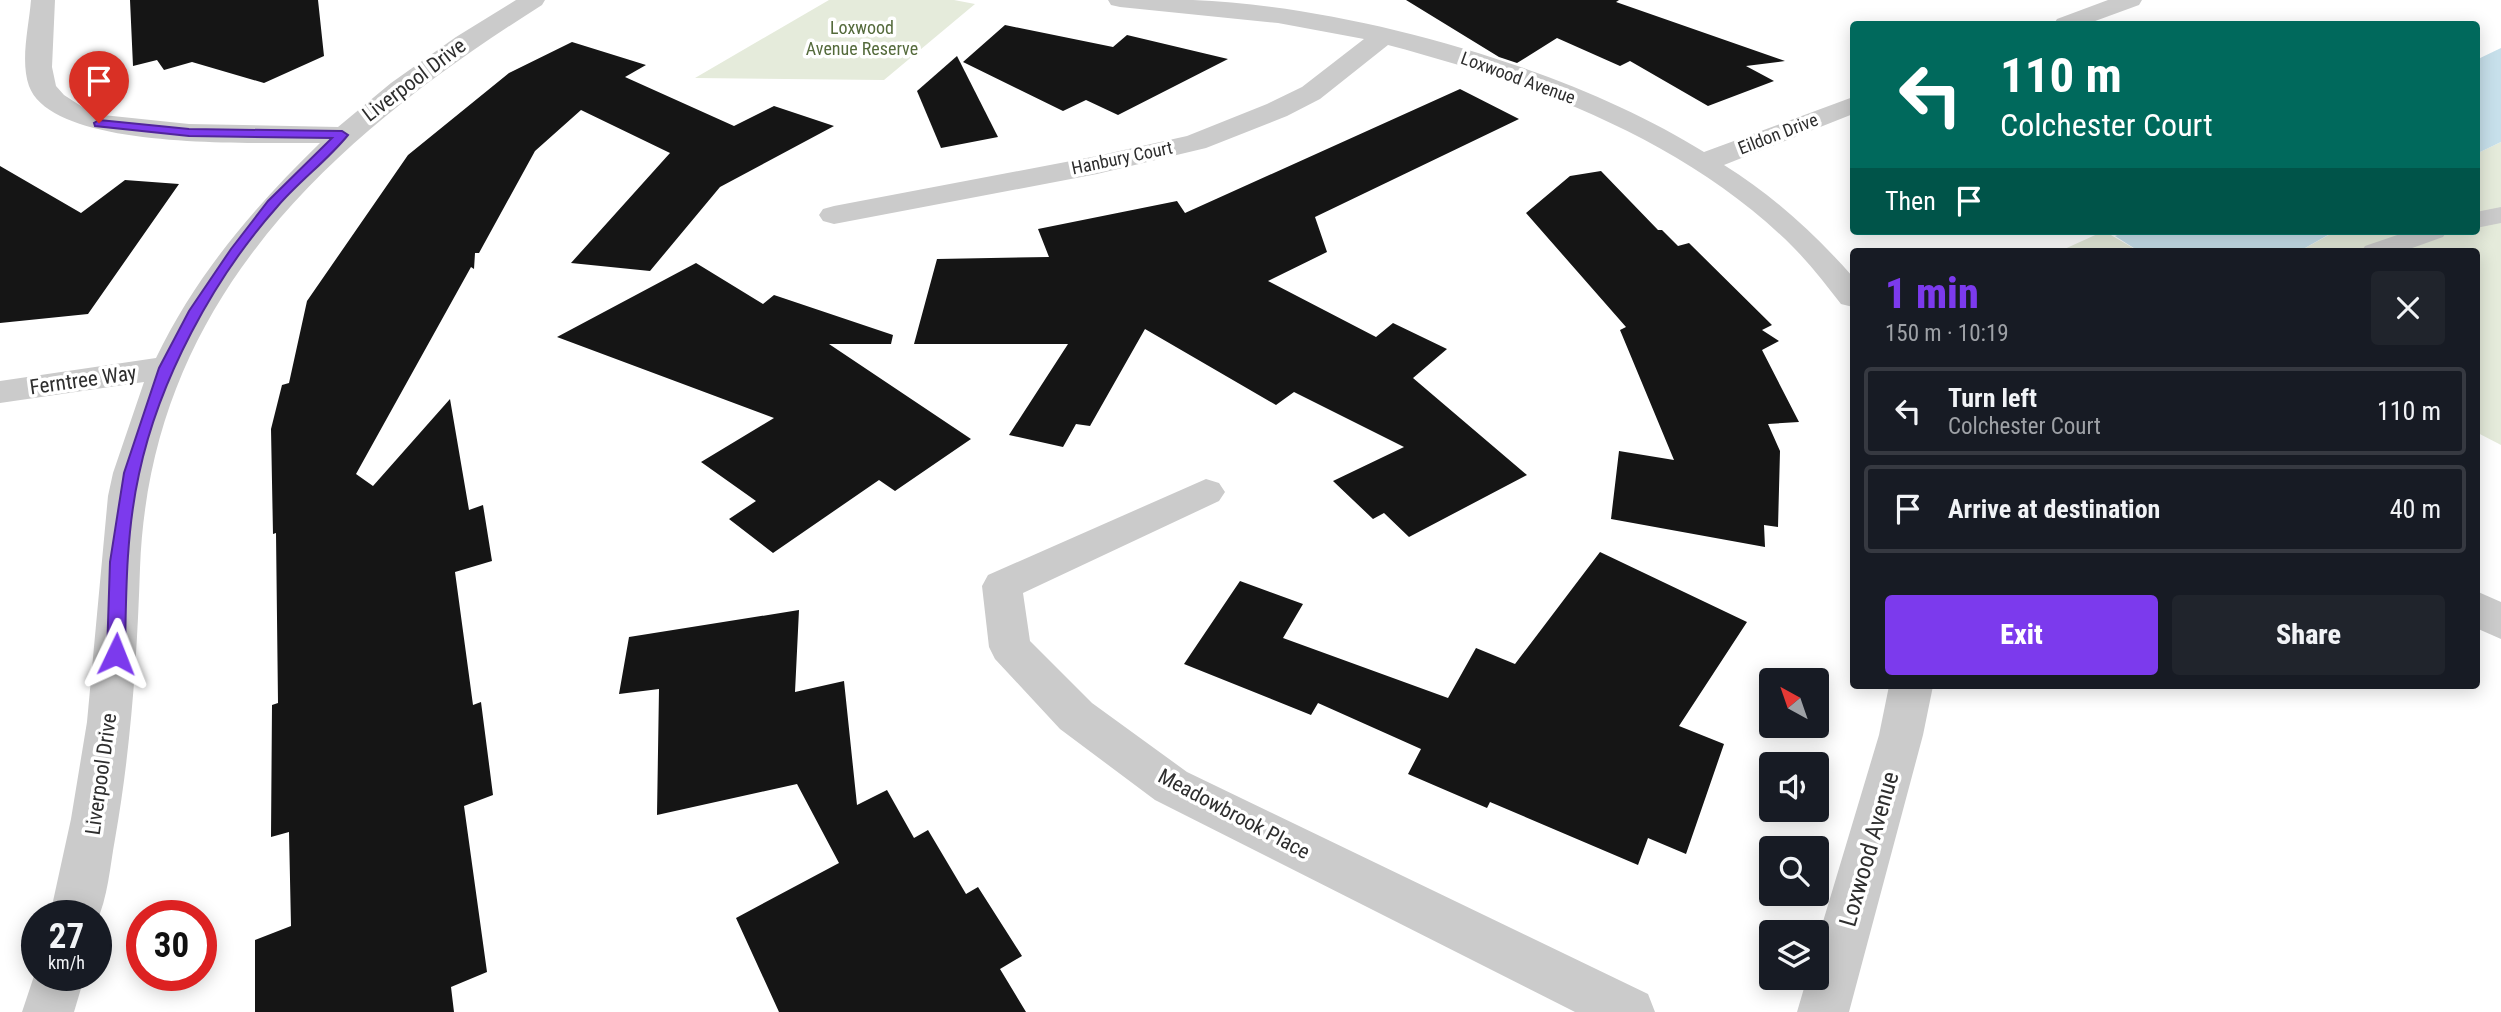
<!DOCTYPE html>
<meta charset="utf-8">
<style>
body{margin:0;font-family:"Roboto Condensed",sans-serif;background:#20242c;color:#f1f3f6;height:100vh;display:flex;flex-direction:column;font-size:26px;white-space:nowrap}
*{box-sizing:border-box;margin:0}
p{font-size:23px;color:#9ea1a6}
.icon{flex:none;width:38px;height:38px;fill:none;stroke:currentColor;stroke-width:2;stroke-linecap:round;stroke-linejoin:round}
.map{position:relative;flex:1;overflow:hidden}
.panel{position:absolute;left:1850px;top:248px;width:630px;height:441px;display:flex;flex-direction:column;background:#171b24;border-radius:7px;box-shadow:0 4px 18px #0003}
.panel>*{flex:none}
.banner{position:absolute;left:1850px;top:21px;width:630px;height:214px;border-radius:7px;box-shadow:0 4px 18px #0003;background:#00695c;color:#fff;overflow:hidden}
.needle{width:46px;rotate:320deg}
.fabs{position:absolute;left:1759px;top:668px;display:grid;gap:14px}
.fabs a{display:grid;place-items:center;width:70px;height:70px;border-radius:7px;background:#171b24;box-shadow:0 4px 18px #0003;font-size:35px}
.speed{position:absolute;left:21px;top:900px;display:flex;gap:14px;font-size:35px;font-weight:700;text-align:center}
.speed>*{display:grid;place-content:center;width:91px;height:91px;border-radius:50%;background:#171b24;box-shadow:0 4px 18px #0003;line-height:1}
.speed small{font-size:18px;font-weight:400}
.speed .limit{border:10px solid #d22;background:#fff;color:#111}
.pin{position:absolute;display:grid;place-items:center;width:60px;height:60px;color:#fff;margin:-72px -30px;border-radius:50% 50% 50% 0;rotate:-45deg;box-shadow:0 0 7px #0007}
.pin .icon{rotate:45deg}
.me{position:absolute;width:77px;margin:-38px;rotate:2deg;stroke-linejoin:round;filter:drop-shadow(0 0 5px #0008)}
.turn{display:flex;align-items:center;gap:24px;height:147px;padding:0 35px;font-size:32px}
.turn .icon{width:91px;height:91px;stroke-width:2.5}
.turn b{display:block;font-size:49px;line-height:60px}
.then{display:flex;align-items:center;height:66px;padding:0 35px;background:#0003;gap:14px;font-size:26px}
.round{display:grid;place-items:center;flex:none;width:74px;height:74px;border-radius:7px;background:#20242c}
.summary{display:flex;align-items:center;justify-content:space-between;height:119px;padding:0 35px}
h1{font-size:42px;font-weight:800;line-height:52px;color:#7c3aed}
.cta{display:flex;gap:14px;margin-top:auto;padding:14px 35px}
.cta a{flex:1;height:80px;border-radius:7px;background:#7c3aed;color:#fff;font-size:28px;font-weight:800;line-height:80px;text-align:center}
.cta a+a{background:#20242c;color:#f1f3f6}
ul{padding:0;list-style:none}
li{display:flex;align-items:center;gap:21px;height:88px;margin:0 14px 10px;padding:0 21px;border:4px solid #363941;border-radius:7px}
li div{flex:1}
li b{display:block;font-size:26px}
li em{font-style:normal}
.map>svg:first-child{display:block}
</style>
<div class="map">
<svg width="2501" height="1012" viewBox="0 0 2501 1012">
<rect width="100%" height="100%" fill="#fff"/>
<g fill="#e5ebdb">
<path d="M829,0H954L975,4L884,80L695,78Z"/>
<path d="M2501,142V445L2476,432V252H2298L2336,231H2476V154Z"/>
<path d="M2104,231L2140,252H2058Z"/>
</g>
<g fill="#c7e0eb">
<path d="M2501,48V142L2476,154V60Z"/>
<path d="M2128,231H2335L2298,252H2140L2115,236Z"/>
</g>
<g fill="#151515">
<path d="M130,0H318L324,56L264,83L192,62L164,70L157,60L133,66Z"/>
<path d="M1406,0H1619L1616,2L1785,61L1746,66L1774,81L1708,106L1630,61L1620,66L1557,38L1517,63L1499,57Z"/>
<path d="M1005,25L1113,47L1127,35L1228,59L1118,115L1086,100L1063,111L963,62Z"/>
<path d="M572,42L646,65L625,77L734,126L774,106L834,126L720,187L650,271L571,263L670,153L581,110L535,151L479,253H475L474,269L471,267L356,474L373,486L450,399L469,510L483,505L492,561L455,572L473,705L481,702L493,795L464,806L487,972L451,987L454,1012H255V940L291,926L289,832L271,837L272,705L278,703L276,533L273,534L271,429L282,385L289,383L307,301L408,155L509,73Z"/>
<path d="M957,56L998,137L941,148L917,91Z"/>
<path d="M1460,89L1519,119L1315,217L1327,252L1268,281L1376,337L1393,323L1447,349L1413,378L1527,475L1409,537L1384,513L1373,519L1333,481L1404,447L1294,392L1276,405L1145,329L1090,426L1076,424L1063,447L1009,435L1068,344H914L937,259L1049,257L1038,229L1177,201L1185,213Z"/>
<path d="M0,166L81,213L125,180L179,184L88,314L0,323Z"/>
<path d="M1601,171L1658,230H1662L1678,246L1689,243L1772,325L1762,330L1779,341L1762,350L1799,422L1768,424L1780,451L1778,527L1764,525L1765,547L1611,519L1619,451L1674,460L1620,330L1626,327L1526,213L1570,176Z"/>
<path d="M696,263L763,304L774,295L893,335L891,344H829L971,439L895,491L879,480L773,553L729,519L756,501L701,462L774,418L557,337Z"/>
<path d="M1600,552L1747,622L1679,726L1724,744L1686,854L1648,838L1638,865L1490,802L1487,808L1408,774L1421,749L1318,703L1311,715L1184,664L1240,581L1303,604L1283,638L1448,698L1476,648L1515,664Z"/>
<path d="M799,610L795,692L844,681L857,805L887,790L914,838L928,830L966,894L978,887L1022,956L1000,969L1026,1012H779L736,918L839,863L797,784L657,815L659,689L619,694L629,637Z"/>
</g>
<g fill="none" stroke-linecap="round" stroke-linejoin="round">
<g fill="#cbcbcb" fill-rule="evenodd">
<path d="M2501,207V223L2476,228V212Z"/>
<path d="M2409,231H2447L2443,237L2401,252H2361L2365,246Z"/>
</g>
<g fill="#cbcbcb" fill-rule="evenodd">
<path d="M31,0H55L52,67L56,86L64,95L84,108L103,115L189,124L338,127L391,83L456,37L516,0H545L542,5C330,139 150,300 140,568C137,659 131,748 115,839C110,866 108,898 96,923V915H50L71,819L87,722L108,496L113,473L144,382L0,403V381L156,358C196,275 254,207 320,143C259,142 53,152 29,86C20,61 29,26 31,0Z"/>
<path d="M1108,0C1136,0 1165,0 1193,0C1350,6 1571,68 1704,152L1853,97V114L1724,165C1774,196 1815,234 1853,277V307L1841,304C1826,285 1811,265 1793,247C1686,140 1532,83 1388,45L1320,99L1287,116L1206,148L1097,174L834,224L823,221L819,215L823,209L834,206L1097,156L1187,136L1267,104L1302,87L1364,39L1278,23L1120,7L1111,5Z"/>
<path d="M2108,0H2142L2139,5L2087,24H2054L2057,19Z"/>
<path d="M1206,479L1219,483L1225,492L1219,501L1023,593L1030,641L1092,703L1187,772L1648,994L1655,1012H1575L1155,800L1060,729L995,659L989,647L982,586L988,575Z"/>
<path d="M2476,591L2501,602V639L2476,628Z"/>
<path d="M1889,686H1933L1923,735L1849,1012H1797L1807,978H1816V945L1879,735Z"/>
<path d="M37,967V975H85L74,1012H22Z"/>
</g>
</g>
<path fill="#7c3aed" stroke="#51269a" stroke-width="2" d="M99,120L189,129L342,131L348,135C327,161 299,181 277,207C213,279 159,380 139,474C126,533 126,594 125,654L122,659H110L107,654L110,562L124,473L159,368L189,311L231,249L268,201L332,138L189,136L95,126L94,123Z"/>
<g text-anchor="middle" stroke-width="7" stroke-linejoin="round" paint-order="stroke">
<g font-size="18" fill="#546a3b" stroke="#fff">
<text x="862" y="34">Loxwood<tspan x="862" dy="21">Avenue Reserve</tspan></text>
</g>
<g font-size="18" fill="#2e2e2e" stroke="#fff">
<text transform="translate(1518 78) rotate(20)" y="6">Loxwood Avenue</text>
<text transform="translate(1778 134) rotate(-21)" y="6">Eildon Drive</text>
<text transform="translate(1122 158) rotate(-12)" y="6">Hanbury Court</text>
</g>
<g font-size="21" fill="#2e2e2e" stroke="#fff">
<text transform="translate(414 80) rotate(-37)" y="7">Liverpool Drive</text>
<text transform="translate(83 380) rotate(-8)" y="7">Ferntree Way</text>
<text transform="translate(101 774) rotate(-82)" y="7">Liverpool Drive</text>
<text transform="translate(1234 814) rotate(28)" y="7">Meadowbrook Place</text>
</g>
<g font-size="24" fill="#2e2e2e" stroke="#fff">
<text transform="translate(1869 849) rotate(-74)" y="8">Loxwood Avenue</text>
</g>
</g>
</svg>
<div class="fabs">
<a><svg class="needle" viewBox="-14 -14 28 28"><path d="M0-13l5 13h-10z" fill="#e53935"/><path d="M0 13l5-13h-10z" fill="#9ea1a6"/></svg></a>
<a><svg class="icon" aria-label="sound" viewBox="0 0 24 24"><path d="M4 9h4l5-4v14l-5-4H4zM17 9q2 3 0 6"/></svg></a>
<a><svg class="icon" aria-label="search" viewBox="0 0 24 24"><circle cx="10" cy="10" r="6"/><path d="M15 15l6 6"/></svg></a>
<a><svg class="icon" aria-label="layers" viewBox="0 0 24 24"><path d="M12 4l9 5-9 5-9-5zM3 14l9 5 9-5"/></svg></a>
</div>
<div class="speed"><div>27<small>km/h</small></div><div class="limit">30</div></div>
<div class="pin" style="left:99px;top:123px;background:#d93025"><svg class="icon" aria-label="arrive" viewBox="0 0 24 24"><path d="M6 21V4h12l-3 4 3 4H6"/></svg></div>
<svg class="me" style="left:116px;top:654px" viewBox="-20 -20 40 40"><path d="M0-17L14 15 0 8-14 15z" fill="#7c3aed" stroke="#fff" stroke-width="4"/></svg>
<div class="banner">
<div class="turn"><svg class="icon" aria-label="left" viewBox="0 0 24 24"><path d="M17 20v-9H6M10 6l-5 5 5 5"/></svg><div><b>110 m</b>Colchester Court</div></div>
<div class="then">Then<svg class="icon" aria-label="arrive" viewBox="0 0 24 24"><path d="M6 21V4h12l-3 4 3 4H6"/></svg></div>
</div>
<section class="panel">
<div class="summary"><div><h1>1 min</h1><p>150 m · 10:19</p></div><a class="round"><svg class="icon" aria-label="close" viewBox="0 0 24 24"><path d="M6 6l12 12M18 6L6 18"/></svg></a></div>
<ul>
<li><svg class="icon" aria-label="left" viewBox="0 0 24 24"><path d="M17 20v-9H6M10 6l-5 5 5 5"/></svg><div><b>Turn left</b><p>Colchester Court</p></div><em>110 m</em></li>
<li><svg class="icon" aria-label="arrive" viewBox="0 0 24 24"><path d="M6 21V4h12l-3 4 3 4H6"/></svg><div><b>Arrive at destination</b></div><em>40 m</em></li>
</ul>
<div class="cta"><a>Exit</a><a>Share</a></div>
</section>
</div>
